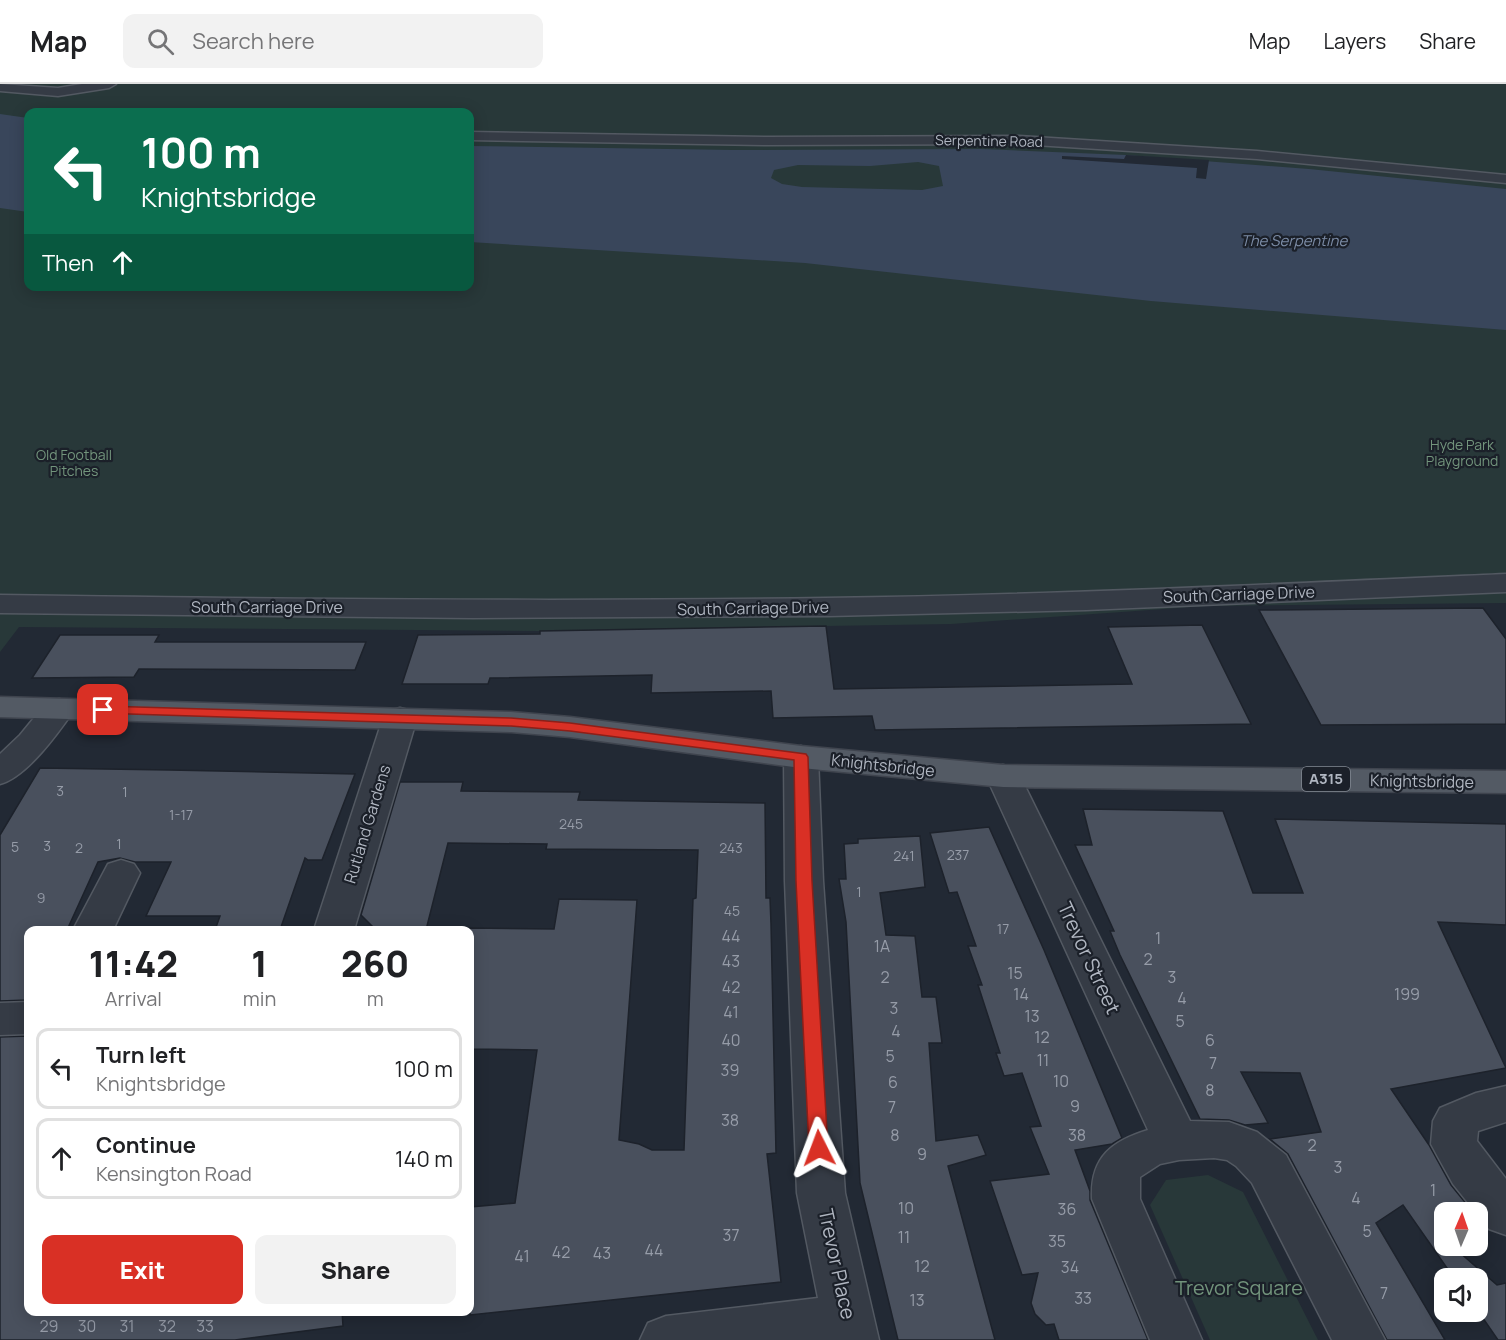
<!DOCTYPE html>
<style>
body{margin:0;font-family:Manrope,sans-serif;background:#f2f2f2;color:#202124;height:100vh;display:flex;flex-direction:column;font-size:22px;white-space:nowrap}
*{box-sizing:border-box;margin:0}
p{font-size:20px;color:#757577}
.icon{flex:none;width:33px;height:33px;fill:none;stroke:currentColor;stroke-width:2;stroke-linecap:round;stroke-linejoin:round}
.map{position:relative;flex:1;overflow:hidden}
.details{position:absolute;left:24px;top:842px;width:450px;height:390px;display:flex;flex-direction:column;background:#fff;border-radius:12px;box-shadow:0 3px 15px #0003}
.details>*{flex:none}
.hud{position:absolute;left:24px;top:24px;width:450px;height:183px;border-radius:12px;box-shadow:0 3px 15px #0003;background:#0b6e4f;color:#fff;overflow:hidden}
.needle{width:39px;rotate:2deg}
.fabs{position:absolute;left:1434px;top:1118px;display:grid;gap:12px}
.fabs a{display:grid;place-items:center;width:54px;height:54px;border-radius:12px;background:#fff;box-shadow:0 3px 15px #0003;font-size:30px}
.pin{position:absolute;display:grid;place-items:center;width:51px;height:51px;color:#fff;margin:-26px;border-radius:12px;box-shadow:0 3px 9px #0006}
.me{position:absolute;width:66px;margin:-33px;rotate:357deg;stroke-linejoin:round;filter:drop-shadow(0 0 4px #0008)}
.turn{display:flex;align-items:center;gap:21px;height:126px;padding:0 18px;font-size:27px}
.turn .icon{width:78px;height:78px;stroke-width:2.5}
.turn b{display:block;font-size:42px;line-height:51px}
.then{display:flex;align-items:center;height:57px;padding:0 18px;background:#0003;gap:12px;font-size:22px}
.eta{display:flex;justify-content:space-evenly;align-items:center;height:102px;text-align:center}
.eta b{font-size:36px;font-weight:800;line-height:42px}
.button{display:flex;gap:12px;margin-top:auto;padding:12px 18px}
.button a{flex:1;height:69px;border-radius:12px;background:#d93025;color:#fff;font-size:24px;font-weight:800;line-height:69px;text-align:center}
.button a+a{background:#f2f2f2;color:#202124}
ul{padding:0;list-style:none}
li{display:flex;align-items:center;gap:18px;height:81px;margin:0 12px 9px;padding:0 6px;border:3px solid #e0e0e0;border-radius:12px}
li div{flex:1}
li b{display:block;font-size:22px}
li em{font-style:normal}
header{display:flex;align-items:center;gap:36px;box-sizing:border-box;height:84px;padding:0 30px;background:#fff;border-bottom:2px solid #e0e0e0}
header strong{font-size:28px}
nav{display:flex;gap:33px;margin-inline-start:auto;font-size:21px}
.search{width:420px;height:54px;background:#f2f2f2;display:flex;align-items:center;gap:15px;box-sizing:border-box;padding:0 21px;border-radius:12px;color:#757577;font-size:22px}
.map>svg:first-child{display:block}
</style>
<header>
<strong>Map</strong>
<div class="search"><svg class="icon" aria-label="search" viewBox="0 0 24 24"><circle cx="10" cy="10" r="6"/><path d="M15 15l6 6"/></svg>Search here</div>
<nav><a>Map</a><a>Layers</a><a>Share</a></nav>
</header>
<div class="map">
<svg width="1506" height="1256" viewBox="0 0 1506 1256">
<rect width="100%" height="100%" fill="#222934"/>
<g fill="#283839" fill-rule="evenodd">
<path d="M0,0H1506V519L1206,522L951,540L826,542L540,547L19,543L0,568ZM28,28H470V202H28Z"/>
<path d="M1208,1091L1243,1108L1318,1256H1210L1150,1121L1166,1096Z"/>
</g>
<g fill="#39465b" fill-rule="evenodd">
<path d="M0,30L28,34V128L0,124Z"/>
<path d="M470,62L733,66L981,65L1126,71L1309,85L1506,105V246L1151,217L805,179L470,158ZM918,78L939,82L943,102L922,106L802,103L782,100L771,94L774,86L798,81L870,82Z"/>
</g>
<path fill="#222934" d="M1126,71L1209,76L1206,95L1196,94L1197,84L1062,75V72L1124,75Z"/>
<g fill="#49505d" stroke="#1d222b" stroke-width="1.5">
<path d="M1483,524L1506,555V640L1321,641L1259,526Z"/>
<path d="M1202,541L1251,640L875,646L872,632L773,634L771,607L651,609L652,591L490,594L488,600H402L418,551L540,550V547L826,542L834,605L1132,600L1108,543Z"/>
<path d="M60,551H159L155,558H366L355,586L139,585L134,593L32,594Z"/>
<path d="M40,684L169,686L355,690L322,776H308L305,774L280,846H215L220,832H146L171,778H135L120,774L98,778L67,846H28V916L0,917V751Z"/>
<path d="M400,698H463L461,707L580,708L578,716L765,719L766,814H770L771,840L776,1069L767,1070L781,1198L470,1231V1123L515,1119L537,966L470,965V844L554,845L559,815L637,816L619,1056L639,1060L652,1066H684L693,815L696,814L698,766L546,765L547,760L448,759L426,846H376L361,831Z"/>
<path d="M1083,725L1223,727L1253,809H1303L1275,735L1506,740V841L1438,838L1506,984L1391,1005L1429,1061L1451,1101L1473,1128H1444V1161H1451L1497,1201L1506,1199V1256H1498L1478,1227V1194H1454L1403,1121L1376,1139L1445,1256H1387L1288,1070L1270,1055L1321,1048L1300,989L1241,988L1268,1039L1245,1041L1229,1036L1200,1035L1120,871L1110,847H1114L1075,761H1092Z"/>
<path d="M989,743L1044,866L1122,1054L1112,1060L1075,1066L1090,1107V1116L1148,1256H1059L1054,1240L1046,1241L1035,1230L1031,1219L1038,1189L1022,1191L990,1097L1049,1090L1030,1043L1041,1042L1022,989L1004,992L996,969H1000L978,901H982L968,862H976L957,808L949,809L930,749Z"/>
<path d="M920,752L925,803L880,809L886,851L915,852L922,913H936L942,959H929L936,1057L978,1051L986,1071L948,1082L995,1256H898L860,1099L846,838L839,795H846L844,760L858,759V755Z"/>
<path d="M28,952V1227H342L343,1242L235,1256H0V953Z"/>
</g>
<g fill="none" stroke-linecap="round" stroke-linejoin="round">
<defs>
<path id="pedestrian" d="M470,48L767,53L1019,52L1257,67L1506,91V99L1257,75L1019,60L767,61L470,56Z"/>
<g id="minor">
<path d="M0,0L58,4L82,0H116L109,4L58,12L0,7Z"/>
<path d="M1506,490V508L1086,526L828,532L473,534L0,529V511C275,515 550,518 825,514C1052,511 1279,500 1506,490Z"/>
<path d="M59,615L71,618L75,625C59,648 27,693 0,700V670L20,651L47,618Z"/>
<path d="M400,624L412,627L417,634L354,846H314L383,634L388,627Z"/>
<path d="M801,662L813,666L818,673L823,797L845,1109L879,1256H640L648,1239L666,1232L818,1214L797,1109L785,797L784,673L789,666Z"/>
<path d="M1003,681L1015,684L1020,692L1190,1037L1229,1038L1257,1048L1286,1071L1385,1256H1332L1252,1099L1236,1082L1227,1076L1214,1074L1179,1076L1160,1080L1140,1093V1115L1202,1256H1150L1092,1115C1090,1073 1112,1057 1148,1046L986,692L991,684Z"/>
<path d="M121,776L134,780L140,789L113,846H73L108,780Z"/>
<path d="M28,918V950L0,951V919Z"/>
<path d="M1506,1002V1038L1478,1047L1477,1057L1506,1095V1151L1489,1145L1453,1100L1438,1073L1431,1060L1433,1037L1440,1024L1476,1009Z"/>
</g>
<path id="primary" d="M0,613L511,628L570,633L801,662L1003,681L1506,687V709L1003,703L801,684L570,653L511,648L0,633Z"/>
</defs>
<use href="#pedestrian" stroke="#535962" stroke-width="3"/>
<use href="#minor" stroke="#535962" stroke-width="3"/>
<use href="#primary" stroke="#3f444e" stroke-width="3"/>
<use href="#pedestrian" fill="#353b45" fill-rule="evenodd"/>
<use href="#minor" fill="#353b45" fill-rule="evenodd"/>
<use href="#primary" fill="#535a64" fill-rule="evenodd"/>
</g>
<path fill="#d93025" stroke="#8d1f18" stroke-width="1.5" d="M103,622L511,634L570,639L806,670L808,673L812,797L828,1064L825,1070L819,1072L812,1070L809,1064L796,797L794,676L570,647L511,642L98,629L96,626L98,623Z"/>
<g text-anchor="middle" stroke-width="4.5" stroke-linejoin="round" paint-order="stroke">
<g font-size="14" fill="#b0b6c1" stroke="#1b2029">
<text transform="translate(989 57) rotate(1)" y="5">Serpentine Road</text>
</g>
<g font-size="14" fill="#72947c" stroke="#1b2029">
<text x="1462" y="366">Hyde Park<tspan x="1462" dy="16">Playground</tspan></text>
<text x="74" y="376">Old Football<tspan x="74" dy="16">Pitches</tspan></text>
</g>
<g font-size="14" fill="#969ca8">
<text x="60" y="712">3</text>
<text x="125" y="713">1</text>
<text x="181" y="736">1-17</text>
<text x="571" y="745">245</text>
<text x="119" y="765">1</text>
<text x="47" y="767">3</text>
<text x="15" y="768">5</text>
<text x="79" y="769">2</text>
<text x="731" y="769">243</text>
<text x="958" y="776">237</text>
<text x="904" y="777">241</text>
<text x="859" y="813">1</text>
<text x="41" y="819">9</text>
<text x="732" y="832">45</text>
<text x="1003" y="850">17</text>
</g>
<g font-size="15" font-style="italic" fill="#7c8ca6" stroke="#1b2029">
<text x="1294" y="162">The Serpentine</text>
</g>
<rect fill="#1b2029" stroke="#838993" stroke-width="1.5" x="1302" y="683" width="48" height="24" rx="4.5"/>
<g font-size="15" font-weight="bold" fill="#b0b6c1">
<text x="1326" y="700">A315</text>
</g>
<g font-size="16" fill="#b0b6c1" stroke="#1b2029">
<text transform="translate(1239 510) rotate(-2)" y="6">South Carriage Drive</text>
<text x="267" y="529">South Carriage Drive</text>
<text transform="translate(753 524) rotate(-1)" y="6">South Carriage Drive</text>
<text transform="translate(883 681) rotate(6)" y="6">Knightsbridge</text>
<text transform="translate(1422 697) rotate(1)" y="6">Knightsbridge</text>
<text transform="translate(367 740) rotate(-73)" y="6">Rutland Gardens</text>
</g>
<g font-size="16" fill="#969ca8">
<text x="731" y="858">44</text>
<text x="1158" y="860">1</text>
<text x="882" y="868">1A</text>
<text x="1148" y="881">2</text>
<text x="731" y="883">43</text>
<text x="1015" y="895">15</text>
<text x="885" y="899">2</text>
<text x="1172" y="899">3</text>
<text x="731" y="909">42</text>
<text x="1021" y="916">14</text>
<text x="1407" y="916">199</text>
<text x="1182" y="920">4</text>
<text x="894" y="930">3</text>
<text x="731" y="934">41</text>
<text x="1032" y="938">13</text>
<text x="1180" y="943">5</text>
<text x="896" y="953">4</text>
<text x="1042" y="959">12</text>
<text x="731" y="962">40</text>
<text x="1210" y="962">6</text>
<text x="890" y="978">5</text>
<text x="1043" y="982">11</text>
<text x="1213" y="985">7</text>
<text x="730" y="992">39</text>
<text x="1061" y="1003">10</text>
<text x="893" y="1004">6</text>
<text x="1210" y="1012">8</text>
<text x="1075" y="1028">9</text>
<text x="892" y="1029">7</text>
<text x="730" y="1042">38</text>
<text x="895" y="1057">8</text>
<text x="1077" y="1057">38</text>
<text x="1312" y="1067">2</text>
<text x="922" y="1076">9</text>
<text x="1338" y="1089">3</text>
<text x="1433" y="1112">1</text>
<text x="1356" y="1120">4</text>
<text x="906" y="1130">10</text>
<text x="1067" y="1131">36</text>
<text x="1367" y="1153">5</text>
<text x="731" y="1157">37</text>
<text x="904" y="1159">11</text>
<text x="1057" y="1163">35</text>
<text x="654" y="1172">44</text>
<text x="561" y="1174">42</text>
<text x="602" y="1175">43</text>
<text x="522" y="1178">41</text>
<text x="922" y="1188">12</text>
<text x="1070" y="1189">34</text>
<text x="1384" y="1215">7</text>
<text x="1083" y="1220">33</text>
<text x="917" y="1222">13</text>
<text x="49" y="1248">29</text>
<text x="87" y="1248">30</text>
<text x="127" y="1248">31</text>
<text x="167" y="1248">32</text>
<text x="205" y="1248">33</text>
</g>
<g font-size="20" fill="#b0b6c1" stroke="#1b2029">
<text transform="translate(1089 874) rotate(65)" y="7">Trevor Street</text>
<text transform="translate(837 1180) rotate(78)" y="7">Trevor Place</text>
</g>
<g font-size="20" fill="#72947c" stroke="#1b2029">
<text x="1239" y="1211">Trevor Square</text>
</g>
</g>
</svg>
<div class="fabs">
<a><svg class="needle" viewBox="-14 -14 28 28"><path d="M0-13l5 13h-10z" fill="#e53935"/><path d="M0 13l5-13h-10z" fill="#757577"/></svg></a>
<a><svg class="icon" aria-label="sound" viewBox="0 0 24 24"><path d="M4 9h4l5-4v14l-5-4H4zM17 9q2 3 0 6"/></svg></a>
</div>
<div class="pin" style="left:103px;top:626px;background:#d93025"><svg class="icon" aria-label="arrive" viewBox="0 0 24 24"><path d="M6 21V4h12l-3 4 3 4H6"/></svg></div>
<svg class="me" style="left:819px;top:1064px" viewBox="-20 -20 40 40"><path d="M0-17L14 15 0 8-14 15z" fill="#d93025" stroke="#fff" stroke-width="4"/></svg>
<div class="hud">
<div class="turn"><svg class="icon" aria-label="left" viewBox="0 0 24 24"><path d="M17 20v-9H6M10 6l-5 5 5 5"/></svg><div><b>100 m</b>Knightsbridge</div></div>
<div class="then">Then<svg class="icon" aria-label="ahead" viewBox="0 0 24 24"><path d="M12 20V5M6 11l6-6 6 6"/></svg></div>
</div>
<section class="details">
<div class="eta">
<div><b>11:42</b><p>Arrival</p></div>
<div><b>1</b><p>min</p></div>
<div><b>260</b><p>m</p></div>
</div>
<ul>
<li><svg class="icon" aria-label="left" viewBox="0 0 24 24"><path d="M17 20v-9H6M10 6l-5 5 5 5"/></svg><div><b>Turn left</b><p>Knightsbridge</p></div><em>100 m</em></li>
<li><svg class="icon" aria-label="ahead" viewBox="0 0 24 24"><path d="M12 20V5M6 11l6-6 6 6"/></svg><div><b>Continue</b><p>Kensington Road</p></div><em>140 m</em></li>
</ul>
<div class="button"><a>Exit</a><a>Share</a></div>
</section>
</div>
